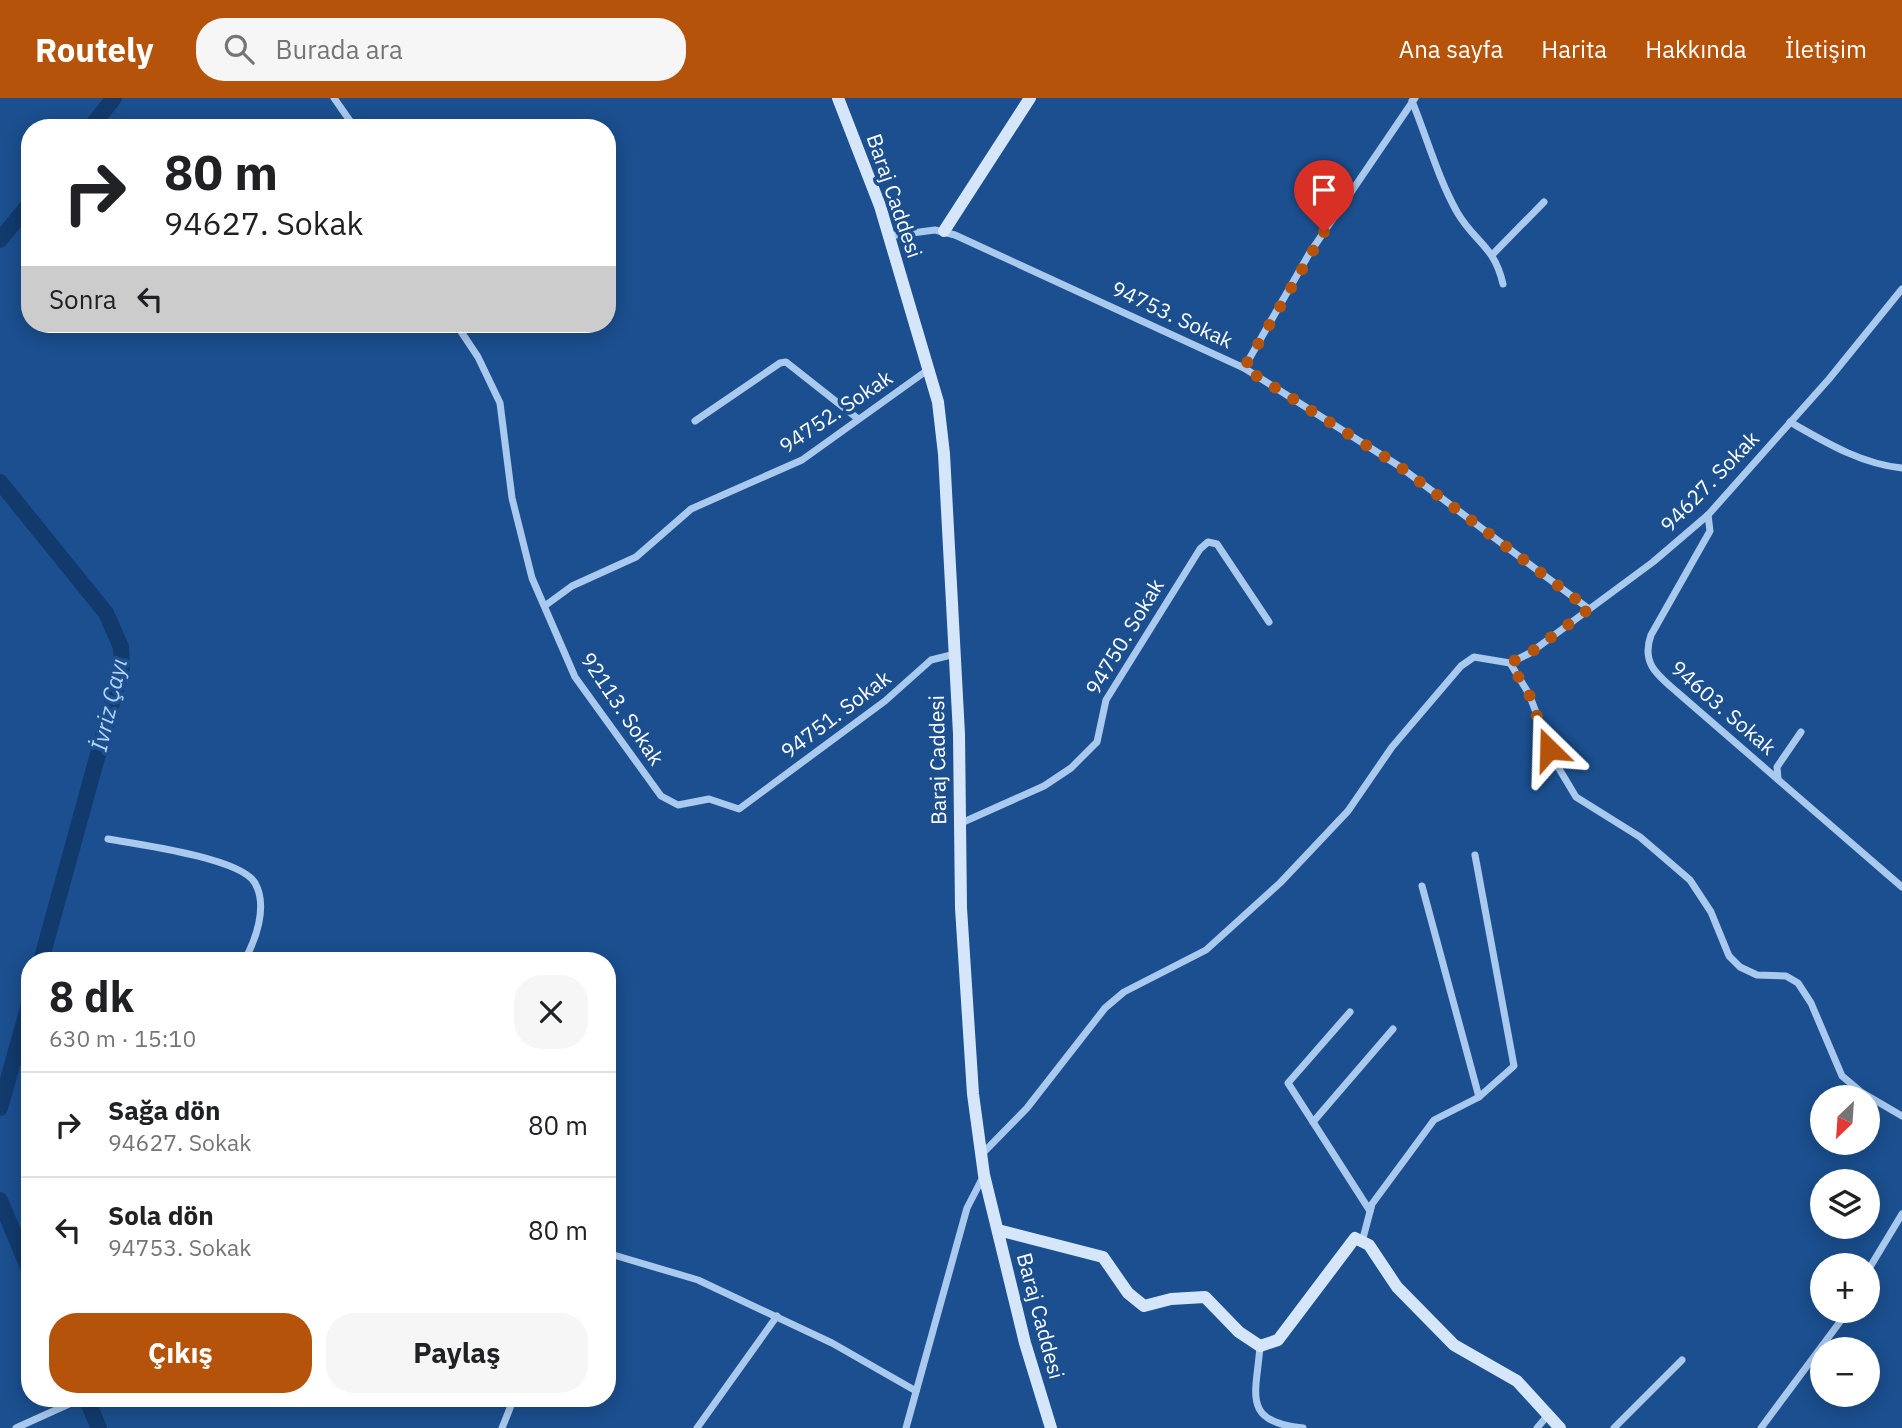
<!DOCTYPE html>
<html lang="tr">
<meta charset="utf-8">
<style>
body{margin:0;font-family:"IBM Plex Sans",sans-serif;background:#f6f6f6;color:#202124;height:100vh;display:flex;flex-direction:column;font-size:26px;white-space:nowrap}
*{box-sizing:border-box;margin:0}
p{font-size:23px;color:#757577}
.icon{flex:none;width:38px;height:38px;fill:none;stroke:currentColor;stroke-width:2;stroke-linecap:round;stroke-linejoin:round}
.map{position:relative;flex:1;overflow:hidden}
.drawer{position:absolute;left:21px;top:854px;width:595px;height:455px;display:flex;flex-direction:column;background:#fff;border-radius:28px;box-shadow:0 4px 18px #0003}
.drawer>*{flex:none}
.hud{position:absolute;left:21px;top:21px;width:595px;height:214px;border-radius:28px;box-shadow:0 4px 18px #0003;background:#fff;color:#202124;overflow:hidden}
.needle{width:46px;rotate:205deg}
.tools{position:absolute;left:1810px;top:987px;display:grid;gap:14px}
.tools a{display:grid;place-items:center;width:70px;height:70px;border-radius:50%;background:#fff;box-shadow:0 4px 18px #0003;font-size:35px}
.pin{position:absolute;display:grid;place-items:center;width:60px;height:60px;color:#fff;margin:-72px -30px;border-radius:50% 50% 50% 0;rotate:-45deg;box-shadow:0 0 7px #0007}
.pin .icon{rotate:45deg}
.me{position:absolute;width:77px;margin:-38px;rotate:338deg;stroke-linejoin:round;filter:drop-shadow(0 0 5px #0008)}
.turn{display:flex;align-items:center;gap:24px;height:147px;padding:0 28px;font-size:32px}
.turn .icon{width:91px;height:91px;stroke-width:2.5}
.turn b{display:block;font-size:49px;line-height:60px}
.then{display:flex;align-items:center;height:66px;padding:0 28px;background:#0003;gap:14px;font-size:26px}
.round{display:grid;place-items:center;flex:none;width:74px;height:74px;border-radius:28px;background:#f6f6f6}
.headline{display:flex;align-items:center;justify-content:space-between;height:119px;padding:0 28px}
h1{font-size:42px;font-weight:700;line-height:52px}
.action{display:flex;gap:14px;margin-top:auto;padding:14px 28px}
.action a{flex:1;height:80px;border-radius:28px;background:#b45309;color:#fff;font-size:28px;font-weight:700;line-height:80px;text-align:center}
.action a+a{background:#f6f6f6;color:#202124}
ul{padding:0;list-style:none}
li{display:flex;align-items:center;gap:21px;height:105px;padding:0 28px;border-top:2px solid #e0e0e0}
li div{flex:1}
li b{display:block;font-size:26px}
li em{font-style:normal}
header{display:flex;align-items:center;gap:42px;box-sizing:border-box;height:98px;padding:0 35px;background:#b45309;color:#fff}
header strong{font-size:33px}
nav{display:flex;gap:38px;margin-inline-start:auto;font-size:24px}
.search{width:490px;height:63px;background:#f6f6f6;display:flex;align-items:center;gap:18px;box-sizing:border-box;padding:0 24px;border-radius:28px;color:#757577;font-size:26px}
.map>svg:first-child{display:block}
</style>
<header>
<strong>Routely</strong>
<div class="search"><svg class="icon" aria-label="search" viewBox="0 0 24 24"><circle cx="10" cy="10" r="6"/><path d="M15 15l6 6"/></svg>Burada ara</div>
<nav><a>Ana sayfa</a><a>Harita</a><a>Hakkında</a><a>İletişim</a></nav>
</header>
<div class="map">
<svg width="1902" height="1330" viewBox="0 0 1902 1330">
<rect width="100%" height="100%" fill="#1b4f8f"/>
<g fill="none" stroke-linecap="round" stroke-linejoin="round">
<g stroke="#123a6d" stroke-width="16">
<path d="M90,30L114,0"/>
<path d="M0,142L30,105"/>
<path d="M0,384L106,515L121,549L122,569L41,863"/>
<path d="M0,1010L30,903"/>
<path d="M0,1102L30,1174"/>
<path d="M86,1300L99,1330"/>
</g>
<g stroke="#a9c9ee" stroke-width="7">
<path d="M334,0L355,30"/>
<path d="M1412,3C1427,40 1438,80 1457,114C1475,145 1494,147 1503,186"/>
<path d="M889,138L935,132L955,137L1244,270L1399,368L1589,511"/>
<path d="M1493,156L1544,104"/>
<path d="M456,226L478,259L500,305L512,400L532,480L575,579L661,698L678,707L709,701L739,711L885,603L931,562L955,556"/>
<path d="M1244,270L1309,156L1415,0"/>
<path d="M695,323L780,265L786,264L857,320"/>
<path d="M1790,324C1825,344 1861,366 1902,370"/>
<path d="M1708,417L1710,433L1651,537C1641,565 1657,577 1677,594L1902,789"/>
<path d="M546,507L572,488L636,459L691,411L802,362L929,271"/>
<path d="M1510,565L1529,596L1555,664L1576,699L1640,739L1690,782L1711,814L1729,858L1740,869L1757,877L1786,878L1798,885L1811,905L1842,978L1861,994L1902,1018"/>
<path d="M1510,565L1530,555L1653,464L1708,417L1829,281L1902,191"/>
<path d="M1778,681L1777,669L1801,634"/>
<path d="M959,726L1044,688L1071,670L1097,644L1106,602L1200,451L1208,444L1217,446L1269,524"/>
<path d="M108,741C137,746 241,760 255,785C268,808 256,842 244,863"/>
<path d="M1475,757L1514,968L1479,999"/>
<path d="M1350,914L1288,985L1370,1113"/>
<path d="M1313,1024L1393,931"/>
<path d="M982,1056L1027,1010L1105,910L1124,894L1206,852L1280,785L1348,713L1392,649L1461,568L1474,559L1510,565"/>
<path d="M1362,1144L1372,1106L1434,1022L1479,999L1422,788"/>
<path d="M607,1155L698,1182L832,1245L916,1293"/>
<path d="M1867,1174L1902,1116"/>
<path d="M1260,1248C1257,1294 1240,1324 1303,1330"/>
<path d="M16,1330L69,1306"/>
<path d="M502,1330L514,1300"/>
<path d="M697,1330L777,1218"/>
<path d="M906,1330L967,1110L984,1077"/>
<path d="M1537,1330L1548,1317"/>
<path d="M1614,1330L1682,1262"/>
<path d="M1761,1330L1848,1213"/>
</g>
<g stroke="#d6e6fa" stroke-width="12">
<path d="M838,0L880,108L938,304L944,356L959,636L961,810L973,996L984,1077L1025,1245L1051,1330"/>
<path d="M944,133L1030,0"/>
<path d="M998,1132L1103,1159L1128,1195L1144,1208L1171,1201L1205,1199L1239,1234L1260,1248L1278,1242L1355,1140L1369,1147L1397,1189L1454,1247L1517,1283L1560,1330"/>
</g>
</g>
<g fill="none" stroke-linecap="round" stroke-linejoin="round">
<path stroke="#b45309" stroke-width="12" stroke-dasharray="0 21.6" d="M1324,134L1244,270L1399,368L1589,511L1530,555L1510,565L1529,596L1549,651"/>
</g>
<g text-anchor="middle" stroke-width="7" stroke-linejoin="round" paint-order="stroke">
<g font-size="21" fill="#fff" stroke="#1b4f8f">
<text transform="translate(894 98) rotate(71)" y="7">Baraj Caddesi</text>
<text transform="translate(1172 217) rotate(25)" y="7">94753. Sokak</text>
<text transform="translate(836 314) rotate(-34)" y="7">94752. Sokak</text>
<text transform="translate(1710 384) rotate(-46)" y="7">94627. Sokak</text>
<text transform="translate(1125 539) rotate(-59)" y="7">94750. Sokak</text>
<text transform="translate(1723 610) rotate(41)" y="7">94603. Sokak</text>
<text transform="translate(622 611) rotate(56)" y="7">92113. Sokak</text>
<text transform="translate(836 617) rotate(-37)" y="7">94751. Sokak</text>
<text transform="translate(938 662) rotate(-91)" y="7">Baraj Caddesi</text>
<text transform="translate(1040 1218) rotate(75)" y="7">Baraj Caddesi</text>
</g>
<g font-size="23" font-style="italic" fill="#b5d3f5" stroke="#1b4f8f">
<text transform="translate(109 607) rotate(-77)" y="8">İvriz Çayı</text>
</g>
</g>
</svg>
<div class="tools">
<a><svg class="needle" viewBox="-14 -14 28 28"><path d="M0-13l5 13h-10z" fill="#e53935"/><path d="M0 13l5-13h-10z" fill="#757577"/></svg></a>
<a><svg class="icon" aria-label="layers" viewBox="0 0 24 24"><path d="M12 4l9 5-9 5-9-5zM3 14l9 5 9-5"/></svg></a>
<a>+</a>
<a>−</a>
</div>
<div class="pin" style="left:1324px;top:134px;background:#d93025"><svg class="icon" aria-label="arrive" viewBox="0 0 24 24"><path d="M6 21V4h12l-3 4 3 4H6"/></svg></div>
<svg class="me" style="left:1549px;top:651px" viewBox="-20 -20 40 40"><path d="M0-17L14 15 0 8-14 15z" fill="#b45309" stroke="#fff" stroke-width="4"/></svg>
<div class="hud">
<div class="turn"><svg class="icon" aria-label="right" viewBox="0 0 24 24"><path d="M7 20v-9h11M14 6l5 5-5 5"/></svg><div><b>80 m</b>94627. Sokak</div></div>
<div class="then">Sonra<svg class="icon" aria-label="left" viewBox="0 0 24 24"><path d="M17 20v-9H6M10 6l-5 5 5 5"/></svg></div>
</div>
<section class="drawer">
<div class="headline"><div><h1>8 dk</h1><p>630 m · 15:10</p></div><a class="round"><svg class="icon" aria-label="close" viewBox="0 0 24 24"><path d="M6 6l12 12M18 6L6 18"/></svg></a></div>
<ul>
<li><svg class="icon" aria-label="right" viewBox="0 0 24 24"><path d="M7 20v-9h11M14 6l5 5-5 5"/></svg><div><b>Sağa dön</b><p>94627. Sokak</p></div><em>80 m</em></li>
<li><svg class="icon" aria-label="left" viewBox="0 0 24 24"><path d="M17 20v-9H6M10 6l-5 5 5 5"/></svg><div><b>Sola dön</b><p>94753. Sokak</p></div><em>80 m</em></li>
</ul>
<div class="action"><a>Çıkış</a><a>Paylaş</a></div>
</section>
</div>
